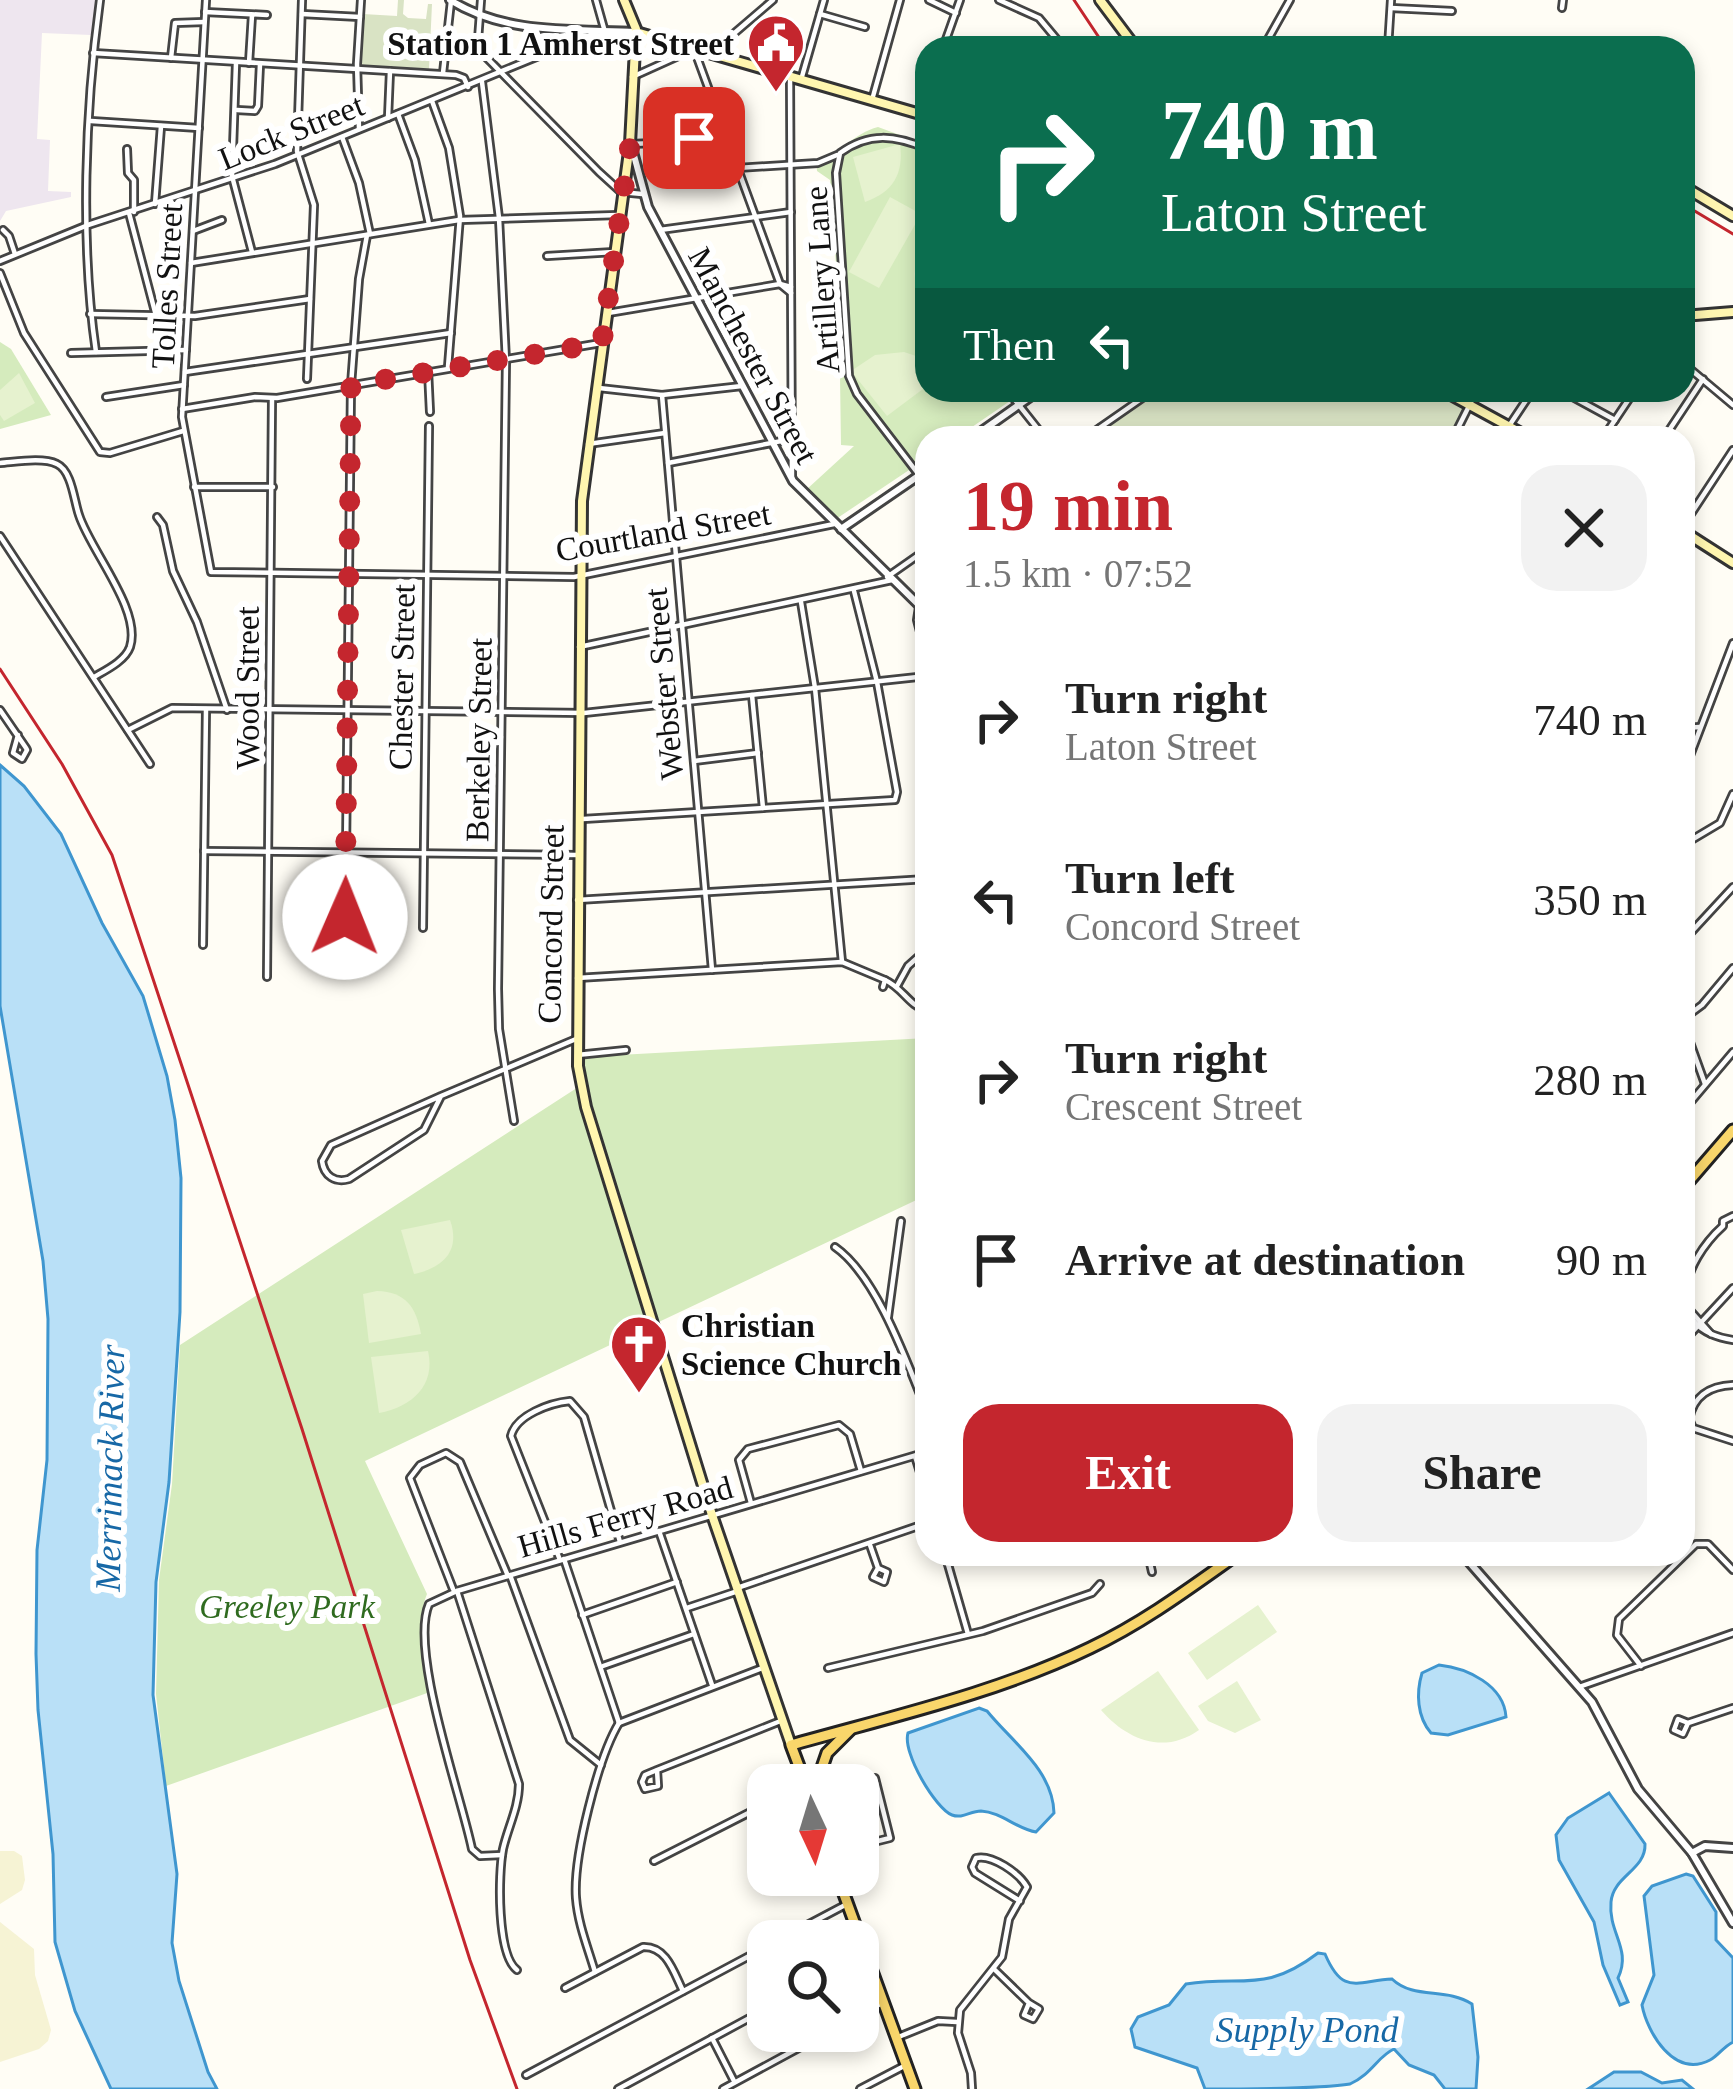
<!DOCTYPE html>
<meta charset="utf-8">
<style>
body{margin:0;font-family:"Times New Roman",serif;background:#f2f2f2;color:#222;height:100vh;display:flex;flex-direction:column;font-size:45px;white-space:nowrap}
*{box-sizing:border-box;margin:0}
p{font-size:39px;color:#767676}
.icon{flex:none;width:66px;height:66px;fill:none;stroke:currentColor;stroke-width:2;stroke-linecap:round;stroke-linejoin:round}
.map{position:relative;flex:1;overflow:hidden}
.drawer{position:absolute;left:915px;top:426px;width:780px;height:1140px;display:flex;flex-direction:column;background:#fff;border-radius:36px;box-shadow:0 6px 18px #0003}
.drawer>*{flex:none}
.top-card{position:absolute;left:915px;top:36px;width:780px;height:366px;border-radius:36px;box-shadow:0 6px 18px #0003;background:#0b6e4f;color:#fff;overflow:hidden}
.needle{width:78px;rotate:176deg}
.tools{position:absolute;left:747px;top:1764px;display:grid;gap:24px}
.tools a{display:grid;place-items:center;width:132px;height:132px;border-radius:24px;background:#fff;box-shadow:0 6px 18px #0003;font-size:60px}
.pin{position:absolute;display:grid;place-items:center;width:102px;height:102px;color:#fff;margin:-51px;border-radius:24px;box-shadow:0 6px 18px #0006}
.me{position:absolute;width:132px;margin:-66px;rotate:1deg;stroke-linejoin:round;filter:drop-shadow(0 0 9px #0008)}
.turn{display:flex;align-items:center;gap:42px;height:252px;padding:0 48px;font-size:54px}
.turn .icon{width:156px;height:156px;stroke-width:2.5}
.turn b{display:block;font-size:84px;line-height:102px}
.then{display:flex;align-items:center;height:114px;padding:0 48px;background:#0003;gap:24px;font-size:45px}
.round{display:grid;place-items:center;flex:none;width:126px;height:126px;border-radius:36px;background:#f2f2f2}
.headline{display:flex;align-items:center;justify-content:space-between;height:204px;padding:0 48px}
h1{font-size:72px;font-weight:700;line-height:90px;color:#c4262e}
.button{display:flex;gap:24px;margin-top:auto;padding:24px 48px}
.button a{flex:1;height:138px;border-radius:36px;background:#c4262e;color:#fff;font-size:48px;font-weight:700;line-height:138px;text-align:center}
.button a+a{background:#f2f2f2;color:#222}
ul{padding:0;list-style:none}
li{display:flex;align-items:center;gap:36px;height:180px;padding:0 48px}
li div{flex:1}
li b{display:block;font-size:45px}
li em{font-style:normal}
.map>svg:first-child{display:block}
</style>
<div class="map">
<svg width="1733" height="2089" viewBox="0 0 1733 2089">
<rect width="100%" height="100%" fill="#fffdf5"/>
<path fill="#eee6ef" d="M0,0H96L91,35L42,33L37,139L50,140L48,191L71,192V197L6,211L0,221Z"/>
<g fill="#f6f3d4">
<path d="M0,1851H14L22,1856L25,1880L22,1890L0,1904Z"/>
<path d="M0,1922L34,1949L35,1975L51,2030L48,2041L39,2049L0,2062Z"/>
</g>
<g fill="#d5ebbd">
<path d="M878,127L927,145V227L921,231C918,255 906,286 927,303V390H1026L956,438H927V458L836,519L806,490L854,446L841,445L839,308L830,180L817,171L816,159C839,155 854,133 878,127Z"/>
<path d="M0,342L11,349L51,415L0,429Z"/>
<path d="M927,1038V1195L365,1461L427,1594C415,1623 425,1661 430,1692L166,1786L156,1694L159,1580L172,1484L180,1345L586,1082L583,1057Z"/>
</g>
<g fill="#d9e3c4">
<path d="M398,0H404L403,14L408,18L426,19L428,4H432L429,69L361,65L363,14L397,16Z"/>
<path d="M1162,390H1427L1463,409L1447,438H1111L1106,428Z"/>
</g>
<g fill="#e6f2cf">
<path d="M900,144C904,174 893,192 865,202L853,157Z"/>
<path d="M890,197L921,214L879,288L849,272Z"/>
<path d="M904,352L916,356L927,367V386L887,416L851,371L875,355Z"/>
<path d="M19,373L35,403L4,421L0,415V390Z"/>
<path d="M450,1220C461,1251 443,1268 414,1274L401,1230Z"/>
<path d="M377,1291C406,1292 416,1307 421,1334L369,1343L363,1294Z"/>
<path d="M428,1351C436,1385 412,1407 379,1413L371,1357Z"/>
<path d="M1258,1605L1277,1632L1207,1680L1188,1653Z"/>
<path d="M1158,1671L1199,1730C1164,1755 1127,1740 1101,1710Z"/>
<path d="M1237,1681L1261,1720L1235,1733L1208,1721L1198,1706Z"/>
</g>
<g fill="#b9e0f7" stroke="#3f96cf" stroke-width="3">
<path d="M0,765L24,786L61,834L102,923L143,996L167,1076L175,1120L181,1178L180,1312L169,1482L156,1582L153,1695L177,1874L172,1943L179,1981L208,2072L217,2089H111L75,2011L55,1942L53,1854L38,1710L36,1654L37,1550L47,1460L48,1319L43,1261L0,1006Z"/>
<path d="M1439,1665C1467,1668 1504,1685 1506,1717L1448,1735L1431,1733C1417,1717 1416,1693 1422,1673Z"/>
<path d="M979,1708L987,1711C1012,1742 1053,1770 1054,1813L1036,1832C1017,1829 1001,1812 981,1811C970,1811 963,1819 952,1815C936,1809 902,1753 908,1733Z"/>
<path d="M1609,1793L1645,1844C1646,1870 1613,1876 1611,1902C1608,1933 1632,1949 1618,1978L1628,2002L1620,2005L1603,1965L1594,1922L1559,1860L1556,1835L1568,1818Z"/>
<path d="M1686,1874L1693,1876L1716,1912V1940L1733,1958V2042C1723,2047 1718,2056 1710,2060C1674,2079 1647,2032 1642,2005L1654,1975L1644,1896L1652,1886Z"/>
<path d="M1318,1953L1325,1954C1343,1996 1356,1981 1392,1979C1414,2000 1446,1987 1472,2004L1478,2057L1476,2089H1445L1434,2075L1409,2065L1394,2049C1378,2056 1372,2074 1350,2084C1320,2089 1240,2089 1205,2089L1197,2068L1135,2047L1131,2029L1138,2017L1169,2005L1186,1984C1243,1975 1264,1994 1318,1953Z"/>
<path d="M1614,2072H1641L1662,2083L1682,2080L1693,2089H1588Z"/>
</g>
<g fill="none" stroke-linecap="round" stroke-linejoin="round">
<defs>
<g id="minor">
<path d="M206,0L182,417L211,572L574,577L834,524"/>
<path d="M302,0L297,151L314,205L307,379"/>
<path d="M481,0L478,40L483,54L599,172L621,192L642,194"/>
<path d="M596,0L605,32"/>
<path d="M929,0L956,13"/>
<path d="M999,0L1039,18L1064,48"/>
<path d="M1391,8L1452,11"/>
<path d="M1562,8L1563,0"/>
<path d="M205,12L267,15"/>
<path d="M302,14L360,17"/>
<path d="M820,14L865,27"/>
<path d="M943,48L960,0"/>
<path d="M1263,48L1290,0"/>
<path d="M1388,48L1391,0"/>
<path d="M93,53L456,75L464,78L468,87"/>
<path d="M710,54L773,0"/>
<path d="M171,58L175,23L204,22"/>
<path d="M236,63L232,176L252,252"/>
<path d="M249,63L252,15"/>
<path d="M443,73L451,1"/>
<path d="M632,77L694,49L780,284L791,293"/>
<path d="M790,77L792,479"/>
<path d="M801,80L824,0"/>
<path d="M482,82L499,218L506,361L498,989L499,1029L514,1121"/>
<path d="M872,100L900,0"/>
<path d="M432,101L449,148L460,216L448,367"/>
<path d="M237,110L255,111L258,106L260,64"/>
<path d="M398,114L415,160L429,224"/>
<path d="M921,114L927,95"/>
<path d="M388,118L390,71"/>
<path d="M91,121L199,128"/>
<path d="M359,129L357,64L361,0"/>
<path d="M342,137L359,183L370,234"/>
<path d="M630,144L681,142L718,129"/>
<path d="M127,149L128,173L134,180V212"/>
<path d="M737,168L818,163L837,155"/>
<path d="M155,204L161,126"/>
<path d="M129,213L155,312"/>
<path d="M3,230L9,236L15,254"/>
<path d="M660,230L791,212"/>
<path d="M193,231L222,220"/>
<path d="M547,256L614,252"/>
<path d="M0,261L88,225L275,164L595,33"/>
<path d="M191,263L459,220L618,215"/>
<path d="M0,273L24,333L100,452L110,453L183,431"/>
<path d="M608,313L780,284L791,287"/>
<path d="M90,314L195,316L310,299"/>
<path d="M96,352C80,242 85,110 100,0"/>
<path d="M71,353L186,350"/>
<path d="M1683,363L1733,405"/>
<path d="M428,370L430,412"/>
<path d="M185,372L451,333"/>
<path d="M599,388L662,395L742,386"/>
<path d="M1007,390L1045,438"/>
<path d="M1560,390L1615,420"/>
<path d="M662,395L712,970"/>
<path d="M106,397L184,385"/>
<path d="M182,409L255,397L277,398L601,343"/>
<path d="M1509,426L1533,390"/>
<path d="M1100,428L1107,438"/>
<path d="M1085,438L1154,390"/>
<path d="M1453,438L1477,390"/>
<path d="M1603,438L1635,390"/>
<path d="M1664,438L1703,379"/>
<path d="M588,444L665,433"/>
<path d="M0,463C15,462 43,457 57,464C72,471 74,501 79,515C90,550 142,610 130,647C125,661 106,670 94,677"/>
<path d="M668,463L792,439"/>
<path d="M919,475L857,394L849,376L836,173L840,153C869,132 895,135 927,149"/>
<path d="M194,487H273"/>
<path d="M157,517L163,525L173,571L197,622L227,710"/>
<path d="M1683,526L1733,450"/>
<path d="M0,536L150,764"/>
<path d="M887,577L927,549"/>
<path d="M801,602L815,688L842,962"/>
<path d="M919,607L917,620L927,659"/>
<path d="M579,647L892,580"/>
<path d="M752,695L763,808"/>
<path d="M0,710L26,748L27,750L22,759L13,753L18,735"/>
<path d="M1683,728L1700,727"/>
<path d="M128,730L172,708L584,713L927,676"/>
<path d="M694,761L758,753"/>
<path d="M1683,774L1733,643"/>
<path d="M583,819L895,800L897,792L877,682L854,591"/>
<path d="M1683,845L1720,823L1733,794"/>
<path d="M204,851L578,855"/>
<path d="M577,900L927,879"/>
<path d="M423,928L429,426"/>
<path d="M1683,941L1733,887"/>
<path d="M203,945L206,709"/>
<path d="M345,949L351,385L359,279L367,235"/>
<path d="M267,977L272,399"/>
<path d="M577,978L842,962L885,980L883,987"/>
<path d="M885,980C903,988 908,1005 927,1011"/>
<path d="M897,986L908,966L927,949"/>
<path d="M1683,1019L1702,1005L1733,968"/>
<path d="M1683,1023L1705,1084"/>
<path d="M577,1055L626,1050"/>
<path d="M441,1096L331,1145L322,1161C324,1176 335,1183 349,1179L424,1130L441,1096L576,1039"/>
<path d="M1683,1111L1733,1052"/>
<path d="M1733,1216L1723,1221V1226C1683,1262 1660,1329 1733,1340"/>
<path d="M835,1247C877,1276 908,1365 927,1412"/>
<path d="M1687,1307L1711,1334"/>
<path d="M888,1317L901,1221"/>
<path d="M1683,1342L1733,1288"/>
<path d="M1733,1385C1710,1386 1694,1395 1689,1419L1693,1428L1733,1441"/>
<path d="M915,1456L927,1495"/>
<path d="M751,1503L739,1460L748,1449L839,1425L850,1434L861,1471"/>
<path d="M659,1531L712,1685"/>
<path d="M870,1545L878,1568L873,1577L884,1582L887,1572L878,1568"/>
<path d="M945,1554L968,1634"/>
<path d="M1148,1554L1152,1572"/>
<path d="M564,1559L619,1723"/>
<path d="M1575,1559L1581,1554"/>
<path d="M560,1560L511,1436C516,1415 550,1403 570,1401L584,1417L620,1542"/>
<path d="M510,1575L570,1740L601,1765"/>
<path d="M737,1588L927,1523"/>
<path d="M453,1589L410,1478L420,1465L446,1453L460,1462L508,1576"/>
<path d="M457,1591L519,1784C519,1807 508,1827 503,1849C498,1875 497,1955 517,1970"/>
<path d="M687,1608L738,1591"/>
<path d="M582,1615L677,1582"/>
<path d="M603,1666L694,1634"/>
<path d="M1641,1666L1617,1635L1619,1619L1696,1544H1708L1733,1570"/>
<path d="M828,1668L983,1631L1092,1593L1100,1584"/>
<path d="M1579,1687L1733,1633"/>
<path d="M619,1723L765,1667"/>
<path d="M1688,1723L1683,1734L1674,1730L1678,1719L1688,1723L1733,1708"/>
<path d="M657,1770L658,1786L645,1789L642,1782L645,1775L657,1770L783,1720"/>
<path d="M858,1846L890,1838L875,1778"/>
<path d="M502,1855L480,1856L472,1849C461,1795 409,1651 429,1604L457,1591L927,1452"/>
<path d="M654,1861L768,1803"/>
<path d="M777,1941L847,1904"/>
<path d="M994,1969L1029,2003L1024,2015L1033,2019L1039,2009L1029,2003"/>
<path d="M595,1972C588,1948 578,1924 576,1898C573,1857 598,1758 619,1723"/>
<path d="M565,1988L643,1947C667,1946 674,1973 683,1991"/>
<path d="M858,2016L882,2003"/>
<path d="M712,2038L734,2081"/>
<path d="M896,2038L938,2021L957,2022"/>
<path d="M526,2075L768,1946"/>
<path d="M618,2089L768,2008"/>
<path d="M723,2089L830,2031"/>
<path d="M860,2089L906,2065"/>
<path d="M972,2089L971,2073L958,2033L960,2010L1002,1957L1009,1919L1027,1887C1019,1873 992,1854 976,1858L972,1867L975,1873L1020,1901"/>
</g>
<g id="tertiary">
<path d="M450,0C506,35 572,29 636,32"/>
<path d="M632,148L648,207L793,481L927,613"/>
<path d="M972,438L1040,390"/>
<path d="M841,529L927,470"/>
<path d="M1462,1554L1592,1702L1638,1789L1692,1853L1733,1923"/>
<path d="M1692,1853L1705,1846L1733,1848"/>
</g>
<g id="secondary">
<path d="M624,0L636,29L630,144L582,501L578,1066L586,1107L712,1515L791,1745"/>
<path d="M1100,0L1136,48"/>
<path d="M636,32L927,116"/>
<path d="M1683,186L1733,216"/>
<path d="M1683,316L1733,312"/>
<path d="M1442,390L1530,438"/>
<path d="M1683,531L1733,563"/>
</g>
<g id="primary">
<path d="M1683,1188L1733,1130"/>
<path d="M806,1785L791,1745C890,1717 997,1693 1090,1648C1143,1623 1190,1588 1238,1554"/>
<path d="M816,1785L827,1753L850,1730"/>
<path d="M837,1875L915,2089"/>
</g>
</defs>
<use href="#minor" stroke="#444" stroke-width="10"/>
<use href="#tertiary" stroke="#444" stroke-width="12"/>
<use href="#secondary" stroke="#333" stroke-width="14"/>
<use href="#primary" stroke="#222" stroke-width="15"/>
<use href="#minor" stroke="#fff" stroke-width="4.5"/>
<use href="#tertiary" stroke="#fff" stroke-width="6"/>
<use href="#secondary" stroke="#fff6b0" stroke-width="8"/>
<use href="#primary" stroke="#f9d66b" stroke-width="9"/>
<g stroke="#c4262e" stroke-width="3">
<path d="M1074,0L1106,48"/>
<path d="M1683,204L1733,234"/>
<path d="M0,669L62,764L112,855L302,1429L470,1960L517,2089"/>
</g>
</g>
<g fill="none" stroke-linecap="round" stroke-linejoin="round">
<path stroke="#c4262e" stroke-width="21" stroke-dasharray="0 37.8" d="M345,917L351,385L602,343L630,145L694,138"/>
</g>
<defs>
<symbol id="civic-pin" viewBox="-11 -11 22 30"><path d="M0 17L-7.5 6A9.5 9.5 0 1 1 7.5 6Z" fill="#c4262e" stroke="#fff"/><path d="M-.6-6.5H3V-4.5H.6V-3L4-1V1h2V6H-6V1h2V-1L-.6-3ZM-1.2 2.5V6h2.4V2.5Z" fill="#fff"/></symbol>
<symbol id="church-pin" viewBox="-11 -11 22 30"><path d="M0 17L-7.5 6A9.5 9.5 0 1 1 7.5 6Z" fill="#c4262e" stroke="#fff"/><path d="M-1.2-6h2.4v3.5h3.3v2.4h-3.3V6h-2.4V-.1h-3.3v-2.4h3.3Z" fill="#fff"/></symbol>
</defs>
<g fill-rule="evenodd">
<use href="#civic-pin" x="743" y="10" width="66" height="90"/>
<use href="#church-pin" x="606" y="1311" width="66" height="90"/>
</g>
<g text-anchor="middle" stroke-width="12" stroke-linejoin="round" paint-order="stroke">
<g font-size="33" font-weight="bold" fill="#111" stroke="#fff" text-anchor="end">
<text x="734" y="55">Station 1 Amherst Street</text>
<text x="681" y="1337" text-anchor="start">Christian<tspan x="681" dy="38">Science Church</tspan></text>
</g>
<g font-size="33" fill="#111" stroke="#fff">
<text transform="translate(291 131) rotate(-22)" y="12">Lock Street</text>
<text transform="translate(821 280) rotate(-94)" y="12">Artillery Lane</text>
<text transform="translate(166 286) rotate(-87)" y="12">Tolles Street</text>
<text transform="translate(754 355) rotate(62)" y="12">Manchester Street</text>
<text transform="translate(663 531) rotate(-10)" y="12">Courtland Street</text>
<text transform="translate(401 677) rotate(-89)" y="12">Chester Street</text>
<text transform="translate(663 684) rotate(-95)" y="12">Webster Street</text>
<text transform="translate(247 688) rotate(-90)" y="12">Wood Street</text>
<text transform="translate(478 740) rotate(-89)" y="12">Berkeley Street</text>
<text transform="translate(550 924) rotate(-89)" y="12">Concord Street</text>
<text transform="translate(625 1516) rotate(-16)" y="12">Hills Ferry Road</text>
</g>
<g font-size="33" font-style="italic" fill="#2f6b1f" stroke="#fff">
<text x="287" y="1618">Greeley Park</text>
</g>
<g font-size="36" font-style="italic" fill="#1768a6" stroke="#fff">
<text transform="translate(109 1468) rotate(-89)" y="13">Merrimack River</text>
<text x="1307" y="2042">Supply Pond</text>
</g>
</g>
</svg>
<div class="tools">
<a><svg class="needle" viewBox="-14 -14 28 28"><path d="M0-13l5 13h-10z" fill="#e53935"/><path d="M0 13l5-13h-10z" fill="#767676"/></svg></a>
<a><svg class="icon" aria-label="search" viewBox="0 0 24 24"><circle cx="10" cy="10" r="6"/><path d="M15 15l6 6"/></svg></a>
</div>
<div class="pin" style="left:694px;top:138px;background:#d93025"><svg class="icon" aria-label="arrive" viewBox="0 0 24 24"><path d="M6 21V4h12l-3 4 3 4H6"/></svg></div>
<svg class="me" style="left:345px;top:917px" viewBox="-20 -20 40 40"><circle r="19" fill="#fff"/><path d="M0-13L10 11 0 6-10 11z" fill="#c4262e"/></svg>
<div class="top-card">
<div class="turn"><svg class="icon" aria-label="right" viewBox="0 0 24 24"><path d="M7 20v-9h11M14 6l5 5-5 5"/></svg><div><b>740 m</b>Laton Street</div></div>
<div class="then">Then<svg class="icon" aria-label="left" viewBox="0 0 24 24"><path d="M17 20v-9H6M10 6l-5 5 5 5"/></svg></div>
</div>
<section class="drawer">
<div class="headline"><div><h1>19 min</h1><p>1.5 km · 07:52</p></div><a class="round"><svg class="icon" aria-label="close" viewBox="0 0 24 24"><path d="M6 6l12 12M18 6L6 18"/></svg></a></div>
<ul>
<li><svg class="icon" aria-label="right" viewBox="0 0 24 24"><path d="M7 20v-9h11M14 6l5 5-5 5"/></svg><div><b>Turn right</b><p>Laton Street</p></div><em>740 m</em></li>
<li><svg class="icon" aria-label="left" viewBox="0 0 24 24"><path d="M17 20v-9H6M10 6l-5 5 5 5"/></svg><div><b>Turn left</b><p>Concord Street</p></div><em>350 m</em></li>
<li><svg class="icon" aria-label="right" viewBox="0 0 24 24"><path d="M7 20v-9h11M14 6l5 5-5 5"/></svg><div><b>Turn right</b><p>Crescent Street</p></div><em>280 m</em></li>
<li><svg class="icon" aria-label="arrive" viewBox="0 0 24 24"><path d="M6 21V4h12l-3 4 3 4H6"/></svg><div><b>Arrive at destination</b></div><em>90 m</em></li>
</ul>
<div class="button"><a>Exit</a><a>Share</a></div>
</section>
</div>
